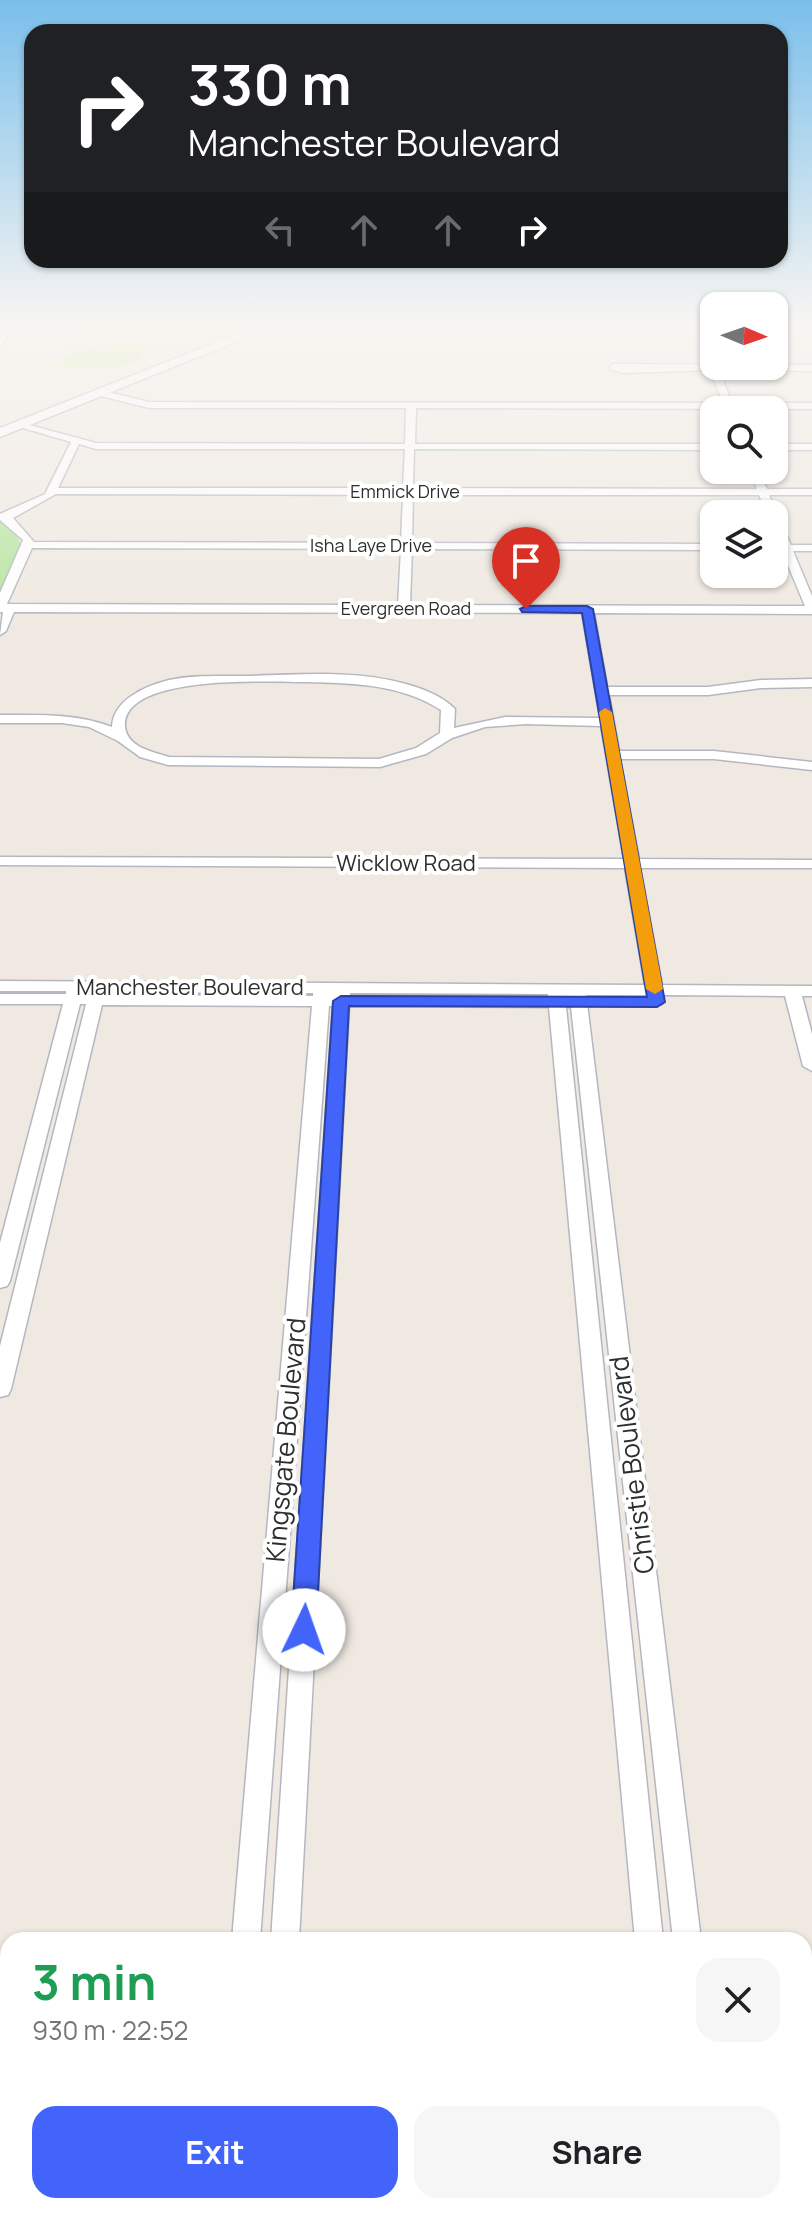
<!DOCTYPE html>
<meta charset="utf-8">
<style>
body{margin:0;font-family:Manrope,sans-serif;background:#f6f6f6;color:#202124;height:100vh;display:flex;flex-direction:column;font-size:30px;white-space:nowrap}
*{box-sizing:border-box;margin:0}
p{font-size:26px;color:#757577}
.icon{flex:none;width:44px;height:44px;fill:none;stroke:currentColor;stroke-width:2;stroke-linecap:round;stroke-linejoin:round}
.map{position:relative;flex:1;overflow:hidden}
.details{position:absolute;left:0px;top:1932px;width:812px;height:282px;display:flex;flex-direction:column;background:#fff;border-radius:24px 24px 0 0;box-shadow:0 2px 6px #0004}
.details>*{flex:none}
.hud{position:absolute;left:24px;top:24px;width:764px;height:244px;border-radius:24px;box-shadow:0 2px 6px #0004;background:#202124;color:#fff;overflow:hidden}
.needle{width:52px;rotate:92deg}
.fabs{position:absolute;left:700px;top:292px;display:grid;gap:16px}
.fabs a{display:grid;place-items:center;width:88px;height:88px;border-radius:16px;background:#fff;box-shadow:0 2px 6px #0004;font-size:40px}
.pin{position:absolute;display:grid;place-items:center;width:68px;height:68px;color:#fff;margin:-82px -34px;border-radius:50% 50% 50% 0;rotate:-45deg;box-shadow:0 0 8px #0007}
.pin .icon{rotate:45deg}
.me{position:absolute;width:88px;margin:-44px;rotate:3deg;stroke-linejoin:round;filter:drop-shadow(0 0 6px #0008)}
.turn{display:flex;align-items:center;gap:28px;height:168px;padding:0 32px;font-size:36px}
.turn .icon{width:104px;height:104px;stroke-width:2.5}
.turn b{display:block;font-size:56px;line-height:68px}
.lanes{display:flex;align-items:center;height:76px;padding:0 32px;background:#0003;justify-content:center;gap:40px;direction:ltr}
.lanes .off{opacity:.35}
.round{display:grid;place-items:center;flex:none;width:84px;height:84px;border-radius:24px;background:#f6f6f6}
.head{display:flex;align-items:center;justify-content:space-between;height:136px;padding:0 32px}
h1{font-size:48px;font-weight:700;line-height:60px;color:#1e9e55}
.action{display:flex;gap:16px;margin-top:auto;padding:16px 32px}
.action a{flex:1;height:92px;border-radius:24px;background:#4264fb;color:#fff;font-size:32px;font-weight:700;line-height:92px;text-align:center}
.action a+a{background:#f6f6f6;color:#202124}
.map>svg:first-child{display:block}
</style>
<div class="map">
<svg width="812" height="2213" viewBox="0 0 812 2213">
<rect width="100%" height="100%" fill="#efe9e1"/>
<path fill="#f0e6d1" d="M83,323H270L134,377L32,380Z"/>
<path fill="#b6e59e" d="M0,520L14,530L21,545L0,591Z"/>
<path fill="#c9ec9a" d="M110,345H144L141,360L118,368L56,367L75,352Z"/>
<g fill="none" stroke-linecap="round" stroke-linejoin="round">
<defs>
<g id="street">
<path d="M7,323H15L0,347V336Z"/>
<path d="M357,323L714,325V331L601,326L431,331Z"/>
<path d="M812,325V331L774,332V326Z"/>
<path d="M612,364L812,365V371L719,370L732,403H812V409L416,408L415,444H714V450L414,449L413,488L757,489L749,470H759L767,489H812V495H769L791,545H812V551H793L812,596V614L594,613L607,687H708L761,680L812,679V687L761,688L708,695H609L619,751H714L812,762V770L714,759H620L639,859L812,860V868H640L662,985L812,986V996H802L812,1034V1071L803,1066L785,996L663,995L662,1004H650L647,995H586L701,1940H673L571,1007H566L663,1940H635L549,1007L349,1006L299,1940H271L333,1006H329L260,1940H232L312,1006L102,1005L11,1389L8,1395L0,1397V1346L86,1004H80L10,1281L7,1286L0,1288V1243L63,1004H0V994H66V991H0V981L645,985L625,868L0,865V857L624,859L601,726L526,724L485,727L452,738L426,754L380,767L168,765L140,757L118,741L89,727L62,723H0V715C38,715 76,713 112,727C113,700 145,686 169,680C192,675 218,676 242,676C296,675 354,669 406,684C424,689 442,696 455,709L454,728L505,717L600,718L582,613L14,612L6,631L0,635L3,612H0V593L23,540L0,520V514L45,494L71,442L13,425L18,422L96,443L405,444L406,408H149L97,395L100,390L149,402L723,403L710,370L625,373L609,369ZM79,444L96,449H405L403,488H58ZM56,494L403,495L401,543L34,542L13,518ZM413,495H759L767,514H774V531L779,545H774V551H782L805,606L410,605L412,549L714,550V544L412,543ZM32,548L401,549L398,605L7,604ZM306,682C354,683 400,684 441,710L440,733L416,748L379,759L169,757C153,752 127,747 125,727C121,673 273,682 306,682ZM105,992L313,993V996L105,995ZM350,993L548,994V997L350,996Z"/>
<rect x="774" y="444" width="38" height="6"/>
<rect x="321" y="2206" width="32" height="7"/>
</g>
<path id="secondary" d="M265,323H282L0,437V428Z"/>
<g id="primary">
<rect x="0" y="1985" width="8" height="46"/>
<rect x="804" y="1989" width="8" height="46"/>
</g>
</defs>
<use href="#street" stroke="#b4b7c1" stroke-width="3"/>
<use href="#secondary" stroke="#b4b7c1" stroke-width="3"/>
<use href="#primary" stroke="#c9c9c9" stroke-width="3"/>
<use href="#street" fill="#fff" fill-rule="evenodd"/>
<use href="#secondary" fill="#fff" fill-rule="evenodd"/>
<use href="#primary" fill="#f2d163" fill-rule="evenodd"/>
</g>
<linearGradient id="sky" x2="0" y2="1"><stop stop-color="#7abfeb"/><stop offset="0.51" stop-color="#f8f5f2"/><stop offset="1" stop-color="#f8f5f2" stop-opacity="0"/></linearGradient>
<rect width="812" height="633" fill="url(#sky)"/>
<path fill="#4264fb" stroke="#2b41a3" stroke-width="2" d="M526,606H587L593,609L665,1002L657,1007L349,1006L316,1630L312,1637L304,1640L295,1637L291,1630L333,1001L341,996L647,997L582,613L522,612L520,609Z"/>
<path fill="#f59e0b" d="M605,708L612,712L663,989L655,994L646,989L599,712Z"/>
<g text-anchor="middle" stroke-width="8" stroke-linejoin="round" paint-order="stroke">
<g font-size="18" fill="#2e2e2e" stroke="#fff">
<text x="405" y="498">Emmick Drive</text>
<text x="371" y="552">Isha Laye Drive</text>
<text x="406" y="615">Evergreen Road</text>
</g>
<g font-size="22" fill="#2e2e2e" stroke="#fff">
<text x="406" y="871">Wicklow Road</text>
<text x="190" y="995">Manchester Boulevard</text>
</g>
<g font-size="26" fill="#2e2e2e" stroke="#fff">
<text transform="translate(286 1440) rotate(-85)" y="9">Kingsgate Boulevard</text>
<text transform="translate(632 1465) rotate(-97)" y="9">Christie Boulevard</text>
</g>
</g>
</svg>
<div class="fabs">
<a><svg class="needle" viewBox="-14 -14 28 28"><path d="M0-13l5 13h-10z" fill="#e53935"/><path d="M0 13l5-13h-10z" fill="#757577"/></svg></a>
<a><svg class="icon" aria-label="search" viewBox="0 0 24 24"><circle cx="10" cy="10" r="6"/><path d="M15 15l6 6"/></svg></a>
<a><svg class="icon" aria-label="layers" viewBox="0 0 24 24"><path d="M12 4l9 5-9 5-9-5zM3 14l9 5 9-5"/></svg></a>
</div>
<div class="pin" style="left:526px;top:609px;background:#d93025"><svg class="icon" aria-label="arrive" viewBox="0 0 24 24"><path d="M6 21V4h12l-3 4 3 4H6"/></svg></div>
<svg class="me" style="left:304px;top:1630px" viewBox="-20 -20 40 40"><circle r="19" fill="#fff"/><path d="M0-13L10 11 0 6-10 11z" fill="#4264fb"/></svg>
<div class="hud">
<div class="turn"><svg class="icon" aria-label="right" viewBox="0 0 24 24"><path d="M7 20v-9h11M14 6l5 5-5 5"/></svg><div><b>330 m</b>Manchester Boulevard</div></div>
<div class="lanes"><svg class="icon off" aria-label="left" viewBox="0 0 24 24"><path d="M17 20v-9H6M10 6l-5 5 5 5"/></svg><svg class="icon off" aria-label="ahead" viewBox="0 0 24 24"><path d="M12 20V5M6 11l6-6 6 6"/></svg><svg class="icon off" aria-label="ahead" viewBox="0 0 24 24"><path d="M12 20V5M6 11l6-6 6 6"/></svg><svg class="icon" aria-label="right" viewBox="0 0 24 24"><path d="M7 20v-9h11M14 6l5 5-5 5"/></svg></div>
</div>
<section class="details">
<div class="head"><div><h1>3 min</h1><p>930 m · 22:52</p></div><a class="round"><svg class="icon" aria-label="close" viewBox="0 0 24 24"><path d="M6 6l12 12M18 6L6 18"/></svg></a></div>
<div class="action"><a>Exit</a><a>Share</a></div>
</section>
</div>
